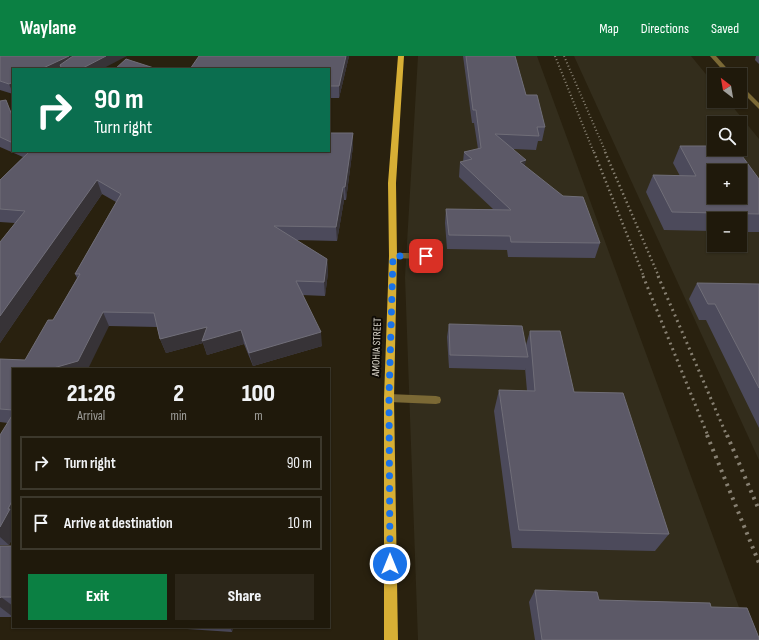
<!DOCTYPE html>
<meta charset="utf-8">
<style>
body{margin:0;font-family:"Sofia Sans Condensed",sans-serif;background:#2c2619;color:#f1f3f6;height:100vh;display:flex;flex-direction:column;font-size:15px;white-space:nowrap}
*{box-sizing:border-box;margin:0}
p{font-size:13px;color:#a1a09d}
.icon{flex:none;width:22px;height:22px;fill:none;stroke:currentColor;stroke-width:2;stroke-linecap:round;stroke-linejoin:round}
.map{position:relative;flex:1;overflow:hidden}
.drawer{position:absolute;left:12px;top:312px;width:318px;height:260px;display:flex;flex-direction:column;background:#1f190b;border-radius:0px;box-shadow:0 1px 3px #0004,0 0 0 1px #3c382c}
.drawer>*{flex:none}
.banner{position:absolute;left:12px;top:12px;width:318px;height:84px;border-radius:0px;box-shadow:0 1px 3px #0004,0 0 0 1px #3c382c;background:#0b6e4f;color:#fff;overflow:hidden}
.needle{width:26px;rotate:329deg}
.fabs{position:absolute;left:707px;top:12px;display:grid;gap:8px}
.fabs a{display:grid;place-items:center;width:40px;height:40px;border-radius:0px;background:#1f190b;box-shadow:0 1px 3px #0004,0 0 0 1px #3c382c;font-size:20px}
.pin{position:absolute;display:grid;place-items:center;width:34px;height:34px;color:#fff;margin:-17px;border-radius:8px;box-shadow:0 2px 6px #0006}
.me{position:absolute;width:44px;margin:-22px;rotate:0deg;stroke-linejoin:round;filter:drop-shadow(0 0 3px #0008)}
.turn{display:flex;align-items:center;gap:14px;height:84px;padding:0 16px;font-size:18px}
.turn .icon{width:52px;height:52px;stroke-width:2.5}
.turn b{display:block;font-size:28px;line-height:34px}
.eta{display:flex;justify-content:space-evenly;align-items:center;height:68px;text-align:center}
.eta b{font-size:24px;font-weight:800;line-height:28px}
.action{display:flex;gap:8px;margin-top:auto;padding:8px 16px}
.action a{flex:1;height:46px;border-radius:0px;background:#0b8043;color:#fff;font-size:16px;font-weight:800;line-height:46px;text-align:center}
.action a+a{background:#2c2619;color:#f1f3f6}
ul{padding:0;list-style:none}
li{display:flex;align-items:center;gap:12px;height:54px;margin:0 8px 6px;padding:0 8px;border:2px solid #3c382c;border-radius:0px}
li div{flex:1}
li b{display:block;font-size:15px}
li em{font-style:normal}
header{display:flex;align-items:center;gap:24px;box-sizing:border-box;height:56px;padding:0 20px;background:#0b8043;color:#fff}
header strong{font-size:19px}
nav{display:flex;gap:22px;margin-inline-start:auto;font-size:14px}
.map>svg:first-child{display:block}
</style>
<header>
<strong>Waylane</strong>
<nav><a>Map</a><a>Directions</a><a>Saved</a></nav>
</header>
<div class="map">
<svg width="759" height="584" viewBox="0 0 759 584">
<rect width="100%" height="100%" fill="#29210f"/>
<g fill="#332d1c" fill-rule="evenodd">
<path d="M418,0H537L751,584H418L405,221Z"/>
<path d="M574,0H691L714,28V45H728L759,83V404ZM714,67H740V93H714ZM714,115H740V141H714ZM714,163H740V189H714Z"/>
</g>
<g fill="none" stroke-linecap="round" stroke-linejoin="round">
<g fill="#7b6935" fill-rule="evenodd">
<path d="M710,0H716L733,19H727Z"/>
<path d="M740,28L759,47V53L740,34Z"/>
<path d="M393,197H427L431,200L427,203L390,202L389,200L390,198Z"/>
<path d="M389,338L436,340L440,341L441,344L440,347L436,348L389,346L385,345L384,342L385,339Z"/>
</g>
<path fill="#d7af35" fill-rule="evenodd" d="M398,0H404L396,127L397,200L394,342L398,584H384V342L389,200L388,127Z"/>
<g stroke="#878072" stroke-width="2" stroke-dasharray="1 2.5" stroke-linecap="butt">
<path d="M555,0L594,97"/>
<path d="M564,0L606,97"/>
</g>
<g stroke="#878072" stroke-width="2.5" stroke-dasharray="1.5 3" stroke-linecap="butt">
<path d="M594,96L644,221"/>
<path d="M605,96L659,221"/>
</g>
<g stroke="#878072" stroke-width="3" stroke-dasharray="2 4" stroke-linecap="butt">
<path d="M643,220L708,380"/>
<path d="M658,220L727,380"/>
</g>
<g stroke="#878072" stroke-width="4" stroke-dasharray="2.5 5" stroke-linecap="butt">
<path d="M707,379L759,507"/>
<path d="M727,379L759,454"/>
</g>
</g>
<g fill="#4c4a5b">
<path d="M0,0L102,13H13V38L0,34Z"/>
<path d="M199,0H349L339,42H329V13Z"/>
<path d="M463,0H515L526,39L545,71L542,85H538L536,94L513,93L525,110L600,187L595,202L508,201L507,194L447,193L445,167L446,153H493L459,121L460,106H463L464,96L478,93L474,67H472Z"/>
<path d="M756,0H759V8L755,4Z"/>
<path d="M0,45L11,55L13,60V95H329L353,77V90L346,144H344L337,185L296,184L327,203L328,217L325,240L302,239L322,290L253,310L244,288L207,299L203,287L166,297L160,283L157,271L109,270L13,313V481L9,489H0V379L8,367L0,366V303L25,304L53,264L77,222L75,218L116,146L102,138L0,287V186L15,167L0,166V124L23,101L0,91Z"/>
<path d="M680,90L759,123V176H740V163H714V175L664,174L646,136L653,119L680,120L673,107Z"/>
<path d="M697,227L759,228V372L706,264H699L689,243Z"/>
<path d="M449,268L526,289L530,275L574,336L669,478L655,495L512,492L494,355L499,334L527,335L525,312V314L449,312L447,281Z"/>
<rect x="0" y="490" width="13" height="71"/>
<path d="M535,534L599,544L711,551L759,584H535L529,546Z"/>
<path d="M157,571H233L232,576Z"/>
</g>
<g fill="#373337">
<path d="M69,0H82L60,9L61,13H41Z"/>
<path d="M106,0H127L102,13H81Z"/>
<path d="M346,0H349L339,42V30Z"/>
<path d="M13,26V37L9,28Z"/>
<path d="M353,77V90L346,144L345,131Z"/>
<path d="M526,104L523,118L520,106Z"/>
<path d="M97,124L102,138L0,287V260Z"/>
<path d="M343,131L344,144L337,185L336,171Z"/>
<path d="M327,203L328,217L325,240L324,226Z"/>
<path d="M103,256L109,270L88,313H50Z"/>
<path d="M207,271L241,274L244,288L207,299L203,287L166,297L160,283Z"/>
<path d="M321,276L322,290L253,310L249,297Z"/>
<path d="M13,443V481L9,489L0,481V471L8,453Z"/>
<path d="M1,541L13,550V561L0,551V542Z"/>
<path d="M230,571H233L232,576Z"/>
</g>
<g fill="#5c5967" stroke="#706e78" fill-rule="evenodd">
<path d="M0,0H69L41,13H13V26L9,28L0,25Z"/>
<path d="M73,0H106L81,13H62L60,9Z"/>
<path d="M199,0H346L339,30H329V13H190Z"/>
<path d="M466,0H515L526,39H537L545,71H537L539,80L495,78L526,104L520,106L563,140L583,141L600,187L511,186L510,180L449,179L446,153L511,154L460,106L472,103L464,96L481,92L476,54H473Z"/>
<path d="M126,3L157,13H115Z"/>
<path d="M6,44L13,62V87L0,81V45Z"/>
<path d="M330,77H353L345,131H343L336,171L274,170L327,203L324,226L296,225L321,276L249,297L241,274L202,285L207,271L160,283L154,257L103,256L78,305L50,313H13V354L0,353V303L25,304L48,264H53L80,218H75L121,138L97,124L0,260V186L25,155L0,153V124L30,95H329V82Z"/>
<path d="M680,90H714V93H737L759,123V158L672,156L653,119L696,120ZM714,115H740V141H714Z"/>
<path d="M697,227L759,228V332L715,248H708Z"/>
<path d="M449,268L522,270L528,301L450,299Z"/>
<path d="M530,275H560L574,336L623,337L669,478L519,474L499,334L535,335Z"/>
<path d="M13,358V443L8,453H10L0,471V379Z"/>
<path d="M0,490H13V541H1L0,542Z"/>
<path d="M535,534L597,536L599,544L710,547L711,551L747,552L759,582V584H542Z"/>
</g>
<g fill="none" stroke-linecap="round" stroke-linejoin="round">
<path stroke="#1a73e8" stroke-width="7" stroke-dasharray="0 12.6" d="M390,508L389,342L393,200H426"/>
</g>
<g text-anchor="middle" stroke-width="4" stroke-linejoin="round" paint-order="stroke">
<g font-size="11" fill="#dfdacf" stroke="#0f0b05">
<text transform="translate(376 291) rotate(-88)" y="4">AMOHIA STREET</text>
</g>
</g>
</svg>
<div class="fabs">
<a><svg class="needle" viewBox="-14 -14 28 28"><path d="M0-13l5 13h-10z" fill="#e53935"/><path d="M0 13l5-13h-10z" fill="#a1a09d"/></svg></a>
<a><svg class="icon" aria-label="search" viewBox="0 0 24 24"><circle cx="10" cy="10" r="6"/><path d="M15 15l6 6"/></svg></a>
<a>+</a>
<a>−</a>
</div>
<div class="pin" style="left:426px;top:200px;background:#d93025"><svg class="icon" aria-label="arrive" viewBox="0 0 24 24"><path d="M6 21V4h12l-3 4 3 4H6"/></svg></div>
<svg class="me" style="left:390px;top:508px" viewBox="-20 -20 40 40"><circle r="17" fill="#1a73e8" stroke="#fff" stroke-width="3"/><path d="M0-11L8 9 0 5-8 9z" fill="#fff"/></svg>
<div class="banner">
<div class="turn"><svg class="icon" aria-label="right" viewBox="0 0 24 24"><path d="M7 20v-9h11M14 6l5 5-5 5"/></svg><div><b>90 m</b>Turn right</div></div>
</div>
<section class="drawer">
<div class="eta">
<div><b>21:26</b><p>Arrival</p></div>
<div><b>2</b><p>min</p></div>
<div><b>100</b><p>m</p></div>
</div>
<ul>
<li><svg class="icon" aria-label="right" viewBox="0 0 24 24"><path d="M7 20v-9h11M14 6l5 5-5 5"/></svg><div><b>Turn right</b></div><em>90 m</em></li>
<li><svg class="icon" aria-label="arrive" viewBox="0 0 24 24"><path d="M6 21V4h12l-3 4 3 4H6"/></svg><div><b>Arrive at destination</b></div><em>10 m</em></li>
</ul>
<div class="action"><a>Exit</a><a>Share</a></div>
</section>
</div>
